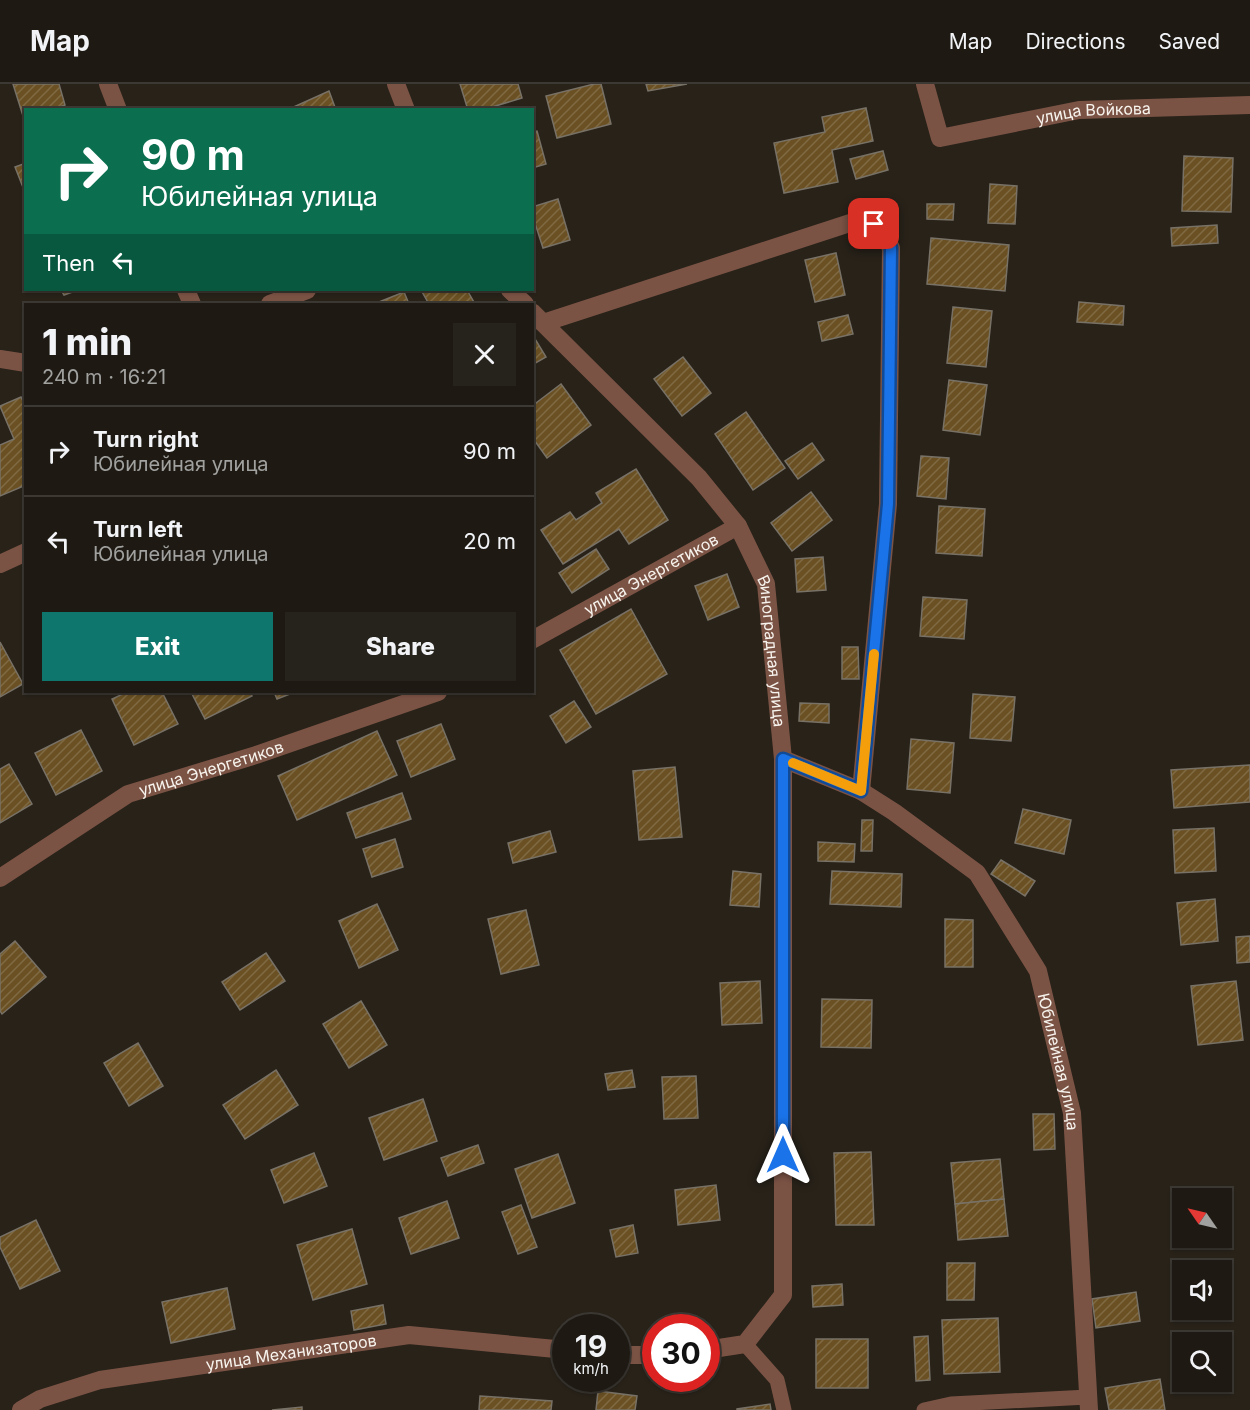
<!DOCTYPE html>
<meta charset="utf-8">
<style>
body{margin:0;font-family:Inter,sans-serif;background:#26231c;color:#f1f3f6;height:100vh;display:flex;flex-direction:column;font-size:22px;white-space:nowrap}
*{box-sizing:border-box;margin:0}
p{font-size:20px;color:#a1a1a0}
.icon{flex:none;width:33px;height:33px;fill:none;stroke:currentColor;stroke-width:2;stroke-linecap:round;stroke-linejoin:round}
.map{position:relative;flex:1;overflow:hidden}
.drawer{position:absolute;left:24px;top:219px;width:510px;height:390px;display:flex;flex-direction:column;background:#1e1a13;border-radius:0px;box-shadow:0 2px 4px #0004,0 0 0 2px #3c3833}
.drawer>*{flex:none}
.banner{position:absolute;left:24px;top:24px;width:510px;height:183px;border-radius:0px;box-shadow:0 2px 4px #0004,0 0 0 2px #3c3833;background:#0b6e4f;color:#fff;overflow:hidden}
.needle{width:39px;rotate:304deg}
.controls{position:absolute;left:1172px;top:1104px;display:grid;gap:12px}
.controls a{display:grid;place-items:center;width:60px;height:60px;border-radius:0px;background:#1e1a13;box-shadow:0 2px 4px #0004,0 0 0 2px #3c3833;font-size:30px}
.speed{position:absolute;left:552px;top:1230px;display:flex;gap:12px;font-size:30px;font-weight:700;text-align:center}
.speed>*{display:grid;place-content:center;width:78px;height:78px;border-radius:50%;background:#1e1a13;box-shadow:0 2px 4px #0004,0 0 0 2px #3c3833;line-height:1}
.speed small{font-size:15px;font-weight:400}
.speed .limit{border:9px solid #d22;background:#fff;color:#111}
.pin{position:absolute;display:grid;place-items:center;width:51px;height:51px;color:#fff;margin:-26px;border-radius:12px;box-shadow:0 3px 9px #0006}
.me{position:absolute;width:66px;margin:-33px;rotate:0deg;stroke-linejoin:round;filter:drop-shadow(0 0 4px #0008)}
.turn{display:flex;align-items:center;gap:21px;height:126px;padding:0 18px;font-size:27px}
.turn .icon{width:78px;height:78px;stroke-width:2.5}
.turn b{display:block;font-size:42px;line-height:51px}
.then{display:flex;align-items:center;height:57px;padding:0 18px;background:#0003;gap:12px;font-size:22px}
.round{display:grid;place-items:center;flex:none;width:63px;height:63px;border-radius:0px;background:#26231c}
.summary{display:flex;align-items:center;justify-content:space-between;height:102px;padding:0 18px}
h1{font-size:36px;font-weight:800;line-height:45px}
.button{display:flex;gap:12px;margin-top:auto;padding:12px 18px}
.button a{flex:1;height:69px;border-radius:0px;background:#0f766e;color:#fff;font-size:24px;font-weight:800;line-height:69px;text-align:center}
.button a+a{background:#26231c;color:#f1f3f6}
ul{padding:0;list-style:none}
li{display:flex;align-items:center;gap:18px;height:90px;padding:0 18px;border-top:2px solid #3c3833}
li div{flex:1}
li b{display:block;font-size:22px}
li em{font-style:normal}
header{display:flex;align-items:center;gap:36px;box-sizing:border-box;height:84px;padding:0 30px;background:#1e1a13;border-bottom:2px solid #3c3833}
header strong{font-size:28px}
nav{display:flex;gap:33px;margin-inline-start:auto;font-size:21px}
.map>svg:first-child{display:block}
</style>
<header>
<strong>Map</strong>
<nav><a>Map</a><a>Directions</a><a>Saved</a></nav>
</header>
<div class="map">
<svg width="1250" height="1326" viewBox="0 0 1250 1326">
<defs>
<pattern id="building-hatch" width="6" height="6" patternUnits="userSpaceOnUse" patternTransform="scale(1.5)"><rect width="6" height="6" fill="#6a5023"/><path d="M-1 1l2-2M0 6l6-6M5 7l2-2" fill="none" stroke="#806a43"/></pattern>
</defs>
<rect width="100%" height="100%" fill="#282219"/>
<g fill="url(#building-hatch)" stroke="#787166" stroke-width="1.5">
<path d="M13,0H59L65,21L52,26H26L24,35Z"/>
<path d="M460,0H518L522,14L482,26H468Z"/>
<path d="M594,0H601L611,40L557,54L546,12Z"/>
<path d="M646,0H687L648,7Z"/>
<path d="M329,7L336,26H287Z"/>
<path d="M866,24L873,57L832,66L838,98L784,109L774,59L825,48L822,33Z"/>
<path d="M537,47L546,80L532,84V48Z"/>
<path d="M883,67L888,86L856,95L850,75Z"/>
<path d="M1184,72L1233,74L1231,128L1182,127Z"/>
<path d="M26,79V111L15,83Z"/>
<path d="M990,100L1017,102L1015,140L988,139Z"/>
<path d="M558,115L570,156L543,164L532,130V123Z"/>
<path d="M927,120H954L953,136L927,135Z"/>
<path d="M1217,141L1218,159L1172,162L1171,144Z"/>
<path d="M931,154L1009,161L1005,207L927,200Z"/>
<path d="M836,169L845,211L815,218L805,176Z"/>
<path d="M61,206H78L64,211Z"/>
<path d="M421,206H467L475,220H429Z"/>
<path d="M404,208L409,220H374Z"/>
<path d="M1079,218L1124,222L1123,241L1077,238Z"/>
<path d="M953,223L992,227L986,283L947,279Z"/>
<path d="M848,231L853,250L822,257L818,238Z"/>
<path d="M532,250L546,273L532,281Z"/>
<path d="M683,273L711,309L682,332L654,295Z"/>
<path d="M949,296L987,301L980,351L943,346Z"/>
<path d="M561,300L591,341L547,374L532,353V322Z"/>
<path d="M21,313L26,324V401L0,412V361L14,355L0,322Z"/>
<path d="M746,328L785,384L753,406L715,350Z"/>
<path d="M812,359L824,376L798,395L785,377Z"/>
<path d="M921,372L949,374L946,415L917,412Z"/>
<path d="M636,385L668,436L629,460L619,445L563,480L541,446L570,428L576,436L602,419L596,409Z"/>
<path d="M811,408L832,436L792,467L771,439Z"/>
<path d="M939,422L985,425L982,472L936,469Z"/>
<path d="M596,465L609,485L572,509L559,489Z"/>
<path d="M823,473L826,506L797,508L795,475Z"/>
<path d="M727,490L739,523L708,536L695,502Z"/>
<path d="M923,513L967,516L964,555L920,552Z"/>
<path d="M631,525L667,590L596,630L560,566Z"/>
<path d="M0,558L23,600L0,613Z"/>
<path d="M842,563H858L859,595H842Z"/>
<path d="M127,608H162L178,640L134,661L112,615Z"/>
<path d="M191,608H250L252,612L205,635Z"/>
<path d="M274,608H295L277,615Z"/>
<path d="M973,610L1015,613L1011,657L970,654Z"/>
<path d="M574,617L591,643L566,659L550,632Z"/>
<path d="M800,619L829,620V639L799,637Z"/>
<path d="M441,640L455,675L411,693L397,657Z"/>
<path d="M81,646L102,687L56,711L35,669Z"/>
<path d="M377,647L397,691L297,736L278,692Z"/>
<path d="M911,655L954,659L950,709L907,705Z"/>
<path d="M9,680L32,720L0,739V685Z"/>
<path d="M1250,681V718L1174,724L1171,686Z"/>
<path d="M675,683L682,753L639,756L633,687Z"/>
<path d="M402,709L411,735L356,754L347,729Z"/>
<path d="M1023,725L1071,736L1064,770L1015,759Z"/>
<path d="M862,736H873L872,767H861Z"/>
<path d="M1214,744L1216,787L1175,789L1173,746Z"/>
<path d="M550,747L556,768L513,779L508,759Z"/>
<path d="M395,755L403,783L372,793L363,765Z"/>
<path d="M818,758L855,760L854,778L818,777Z"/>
<path d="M1001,776L1035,797L1025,812L991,790Z"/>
<path d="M733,787L761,790L759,823L730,821Z"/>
<path d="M832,787L902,790L901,823L830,820Z"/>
<path d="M1215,815L1218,857L1181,861L1177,819Z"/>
<path d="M377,820L398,866L359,884L339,837Z"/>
<path d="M526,826L539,881L501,890L488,835Z"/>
<path d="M945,835L973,836V883H945Z"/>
<path d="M1250,852V878L1237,879L1236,853Z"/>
<path d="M15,857L46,893L2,930L0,927V870Z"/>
<path d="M266,869L285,897L240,926L222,898Z"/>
<path d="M760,897L762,939L722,941L720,899Z"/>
<path d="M1236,897L1243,956L1198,961L1191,902Z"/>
<path d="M822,915L872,916L871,964L821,963Z"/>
<path d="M361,917L387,961L349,984L323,940Z"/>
<path d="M138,959L163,1002L129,1022L104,979Z"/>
<path d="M276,986L298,1021L245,1055L223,1021Z"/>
<path d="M632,986L635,1003L608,1006L605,990Z"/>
<path d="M696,992L698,1034L664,1035L662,993Z"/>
<path d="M423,1015L437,1057L384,1076L369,1034Z"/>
<path d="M1033,1030H1054L1055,1065L1034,1066Z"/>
<path d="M478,1061L484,1079L448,1092L441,1074Z"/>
<path d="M871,1068L874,1141H836L834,1069Z"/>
<path d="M314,1069L327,1102L284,1119L271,1086Z"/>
<path d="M558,1070L575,1119L532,1134L515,1085Z"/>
<path d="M1000,1075L1004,1115L955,1120L951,1079Z"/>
<path d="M716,1101L720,1136L678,1141L675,1106Z"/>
<path d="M1004,1115L1008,1152L958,1156L955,1120Z"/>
<path d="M447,1117L459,1154L411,1170L399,1134Z"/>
<path d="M521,1121L537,1163L518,1170L502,1128Z"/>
<path d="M36,1136L60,1187L20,1205L0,1163V1153Z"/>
<path d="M633,1141L638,1169L616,1173L610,1146Z"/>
<path d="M352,1145L367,1200L313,1216L297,1161Z"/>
<path d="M947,1179H975L974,1216H947Z"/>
<path d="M842,1200L843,1221L813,1223L812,1202Z"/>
<path d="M227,1204L235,1245L171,1259L162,1218Z"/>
<path d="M1136,1208L1140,1237L1096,1244L1092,1215Z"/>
<path d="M383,1221L386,1240L354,1246L351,1227Z"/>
<path d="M998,1234L1000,1288L944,1290L942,1236Z"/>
<path d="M928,1252L930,1296L916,1297L914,1253Z"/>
<rect x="816" y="1255" width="52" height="49"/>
<path d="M1160,1295L1165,1326H1109L1105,1304Z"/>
<path d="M598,1307L637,1312L635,1326H596Z"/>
<path d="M480,1312L552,1317L551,1326H479Z"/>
<path d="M770,1320L771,1326H737V1325Z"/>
<path d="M302,1323V1326H272Z"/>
</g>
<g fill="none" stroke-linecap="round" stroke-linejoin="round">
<g stroke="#7b5345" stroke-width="15">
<path d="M745,1260L777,1296L784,1326"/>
<path d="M924,1326L951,1320L1088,1313"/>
</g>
<g stroke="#7b5345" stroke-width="18">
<path d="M108,0L118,26"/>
<path d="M396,0L406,26"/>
<path id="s1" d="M925,0L940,54L1079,26L1250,21"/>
<path d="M186,206L192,220"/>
<path d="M510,206L525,220"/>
<path d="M270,220L307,206"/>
<path id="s2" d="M532,228L699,394L738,442L766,500L783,675V1211L745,1260L706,1266"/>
<path d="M543,239L856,137C878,141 882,144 891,164L888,420L861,707"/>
<path d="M0,275L26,279"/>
<path d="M0,480L26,468"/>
<path id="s3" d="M532,556L738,442"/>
<path id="s4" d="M783,675L861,707L894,728L977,789L1038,887L1072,1029L1089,1326"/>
<path id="s5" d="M0,794L128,710L256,671L438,608"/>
<path d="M616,1271H656"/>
<path id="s6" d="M21,1326L40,1315L100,1296L409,1251L566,1266"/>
</g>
</g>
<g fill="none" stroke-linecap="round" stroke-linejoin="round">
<defs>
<path id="route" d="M783,1071V675L861,707L888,420L891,164L885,150L874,140"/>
</defs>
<use href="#route" stroke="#114b97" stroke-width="15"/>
<use href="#route" stroke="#1a73e8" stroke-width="10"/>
<path stroke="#f59e0b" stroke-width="10" d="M793,679L861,707L874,570"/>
</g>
<g text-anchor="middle" stroke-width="6" stroke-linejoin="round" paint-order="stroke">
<g font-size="16" fill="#f7f3ed" stroke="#282219">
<text dy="6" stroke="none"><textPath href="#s1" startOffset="212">улица Войкова</textPath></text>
<text dy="6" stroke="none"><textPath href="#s3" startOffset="136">улица Энергетиков</textPath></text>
<text dy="6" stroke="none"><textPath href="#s2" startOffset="429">Виноградная улица</textPath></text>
<text dy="6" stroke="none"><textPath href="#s5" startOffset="240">улица Энергетиков</textPath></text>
<text dy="6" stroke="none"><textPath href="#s4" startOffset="435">Юбилейная улица</textPath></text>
<text dy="6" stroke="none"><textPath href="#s6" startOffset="278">улица Механизаторов</textPath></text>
</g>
</g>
</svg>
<div class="controls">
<a><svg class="needle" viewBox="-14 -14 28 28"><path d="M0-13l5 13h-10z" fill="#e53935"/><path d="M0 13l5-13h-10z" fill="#a1a1a0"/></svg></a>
<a><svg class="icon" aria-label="sound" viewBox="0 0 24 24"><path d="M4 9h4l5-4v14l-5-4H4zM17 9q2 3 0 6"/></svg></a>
<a><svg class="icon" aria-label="search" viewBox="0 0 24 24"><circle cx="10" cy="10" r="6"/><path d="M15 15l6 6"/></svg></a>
</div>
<div class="speed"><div>19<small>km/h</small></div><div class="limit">30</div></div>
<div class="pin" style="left:874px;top:140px;background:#d93025"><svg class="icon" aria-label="arrive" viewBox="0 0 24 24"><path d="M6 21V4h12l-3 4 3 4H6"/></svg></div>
<svg class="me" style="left:783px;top:1071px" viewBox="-20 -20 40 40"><path d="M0-17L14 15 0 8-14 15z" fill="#1a73e8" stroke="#fff" stroke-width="4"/></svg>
<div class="banner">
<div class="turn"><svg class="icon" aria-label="right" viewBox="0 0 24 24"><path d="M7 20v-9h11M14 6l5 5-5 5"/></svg><div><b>90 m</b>Юбилейная улица</div></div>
<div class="then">Then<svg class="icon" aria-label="left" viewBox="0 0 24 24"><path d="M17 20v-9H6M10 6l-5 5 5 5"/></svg></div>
</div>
<section class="drawer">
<div class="summary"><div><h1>1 min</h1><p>240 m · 16:21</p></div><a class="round"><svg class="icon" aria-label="close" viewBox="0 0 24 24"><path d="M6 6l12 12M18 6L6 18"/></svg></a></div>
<ul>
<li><svg class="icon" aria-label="right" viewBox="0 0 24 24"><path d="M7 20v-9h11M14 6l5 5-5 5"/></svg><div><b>Turn right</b><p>Юбилейная улица</p></div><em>90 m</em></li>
<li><svg class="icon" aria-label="left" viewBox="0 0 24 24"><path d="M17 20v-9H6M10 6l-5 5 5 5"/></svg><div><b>Turn left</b><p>Юбилейная улица</p></div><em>20 m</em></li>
</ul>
<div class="button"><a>Exit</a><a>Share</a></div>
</section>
</div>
